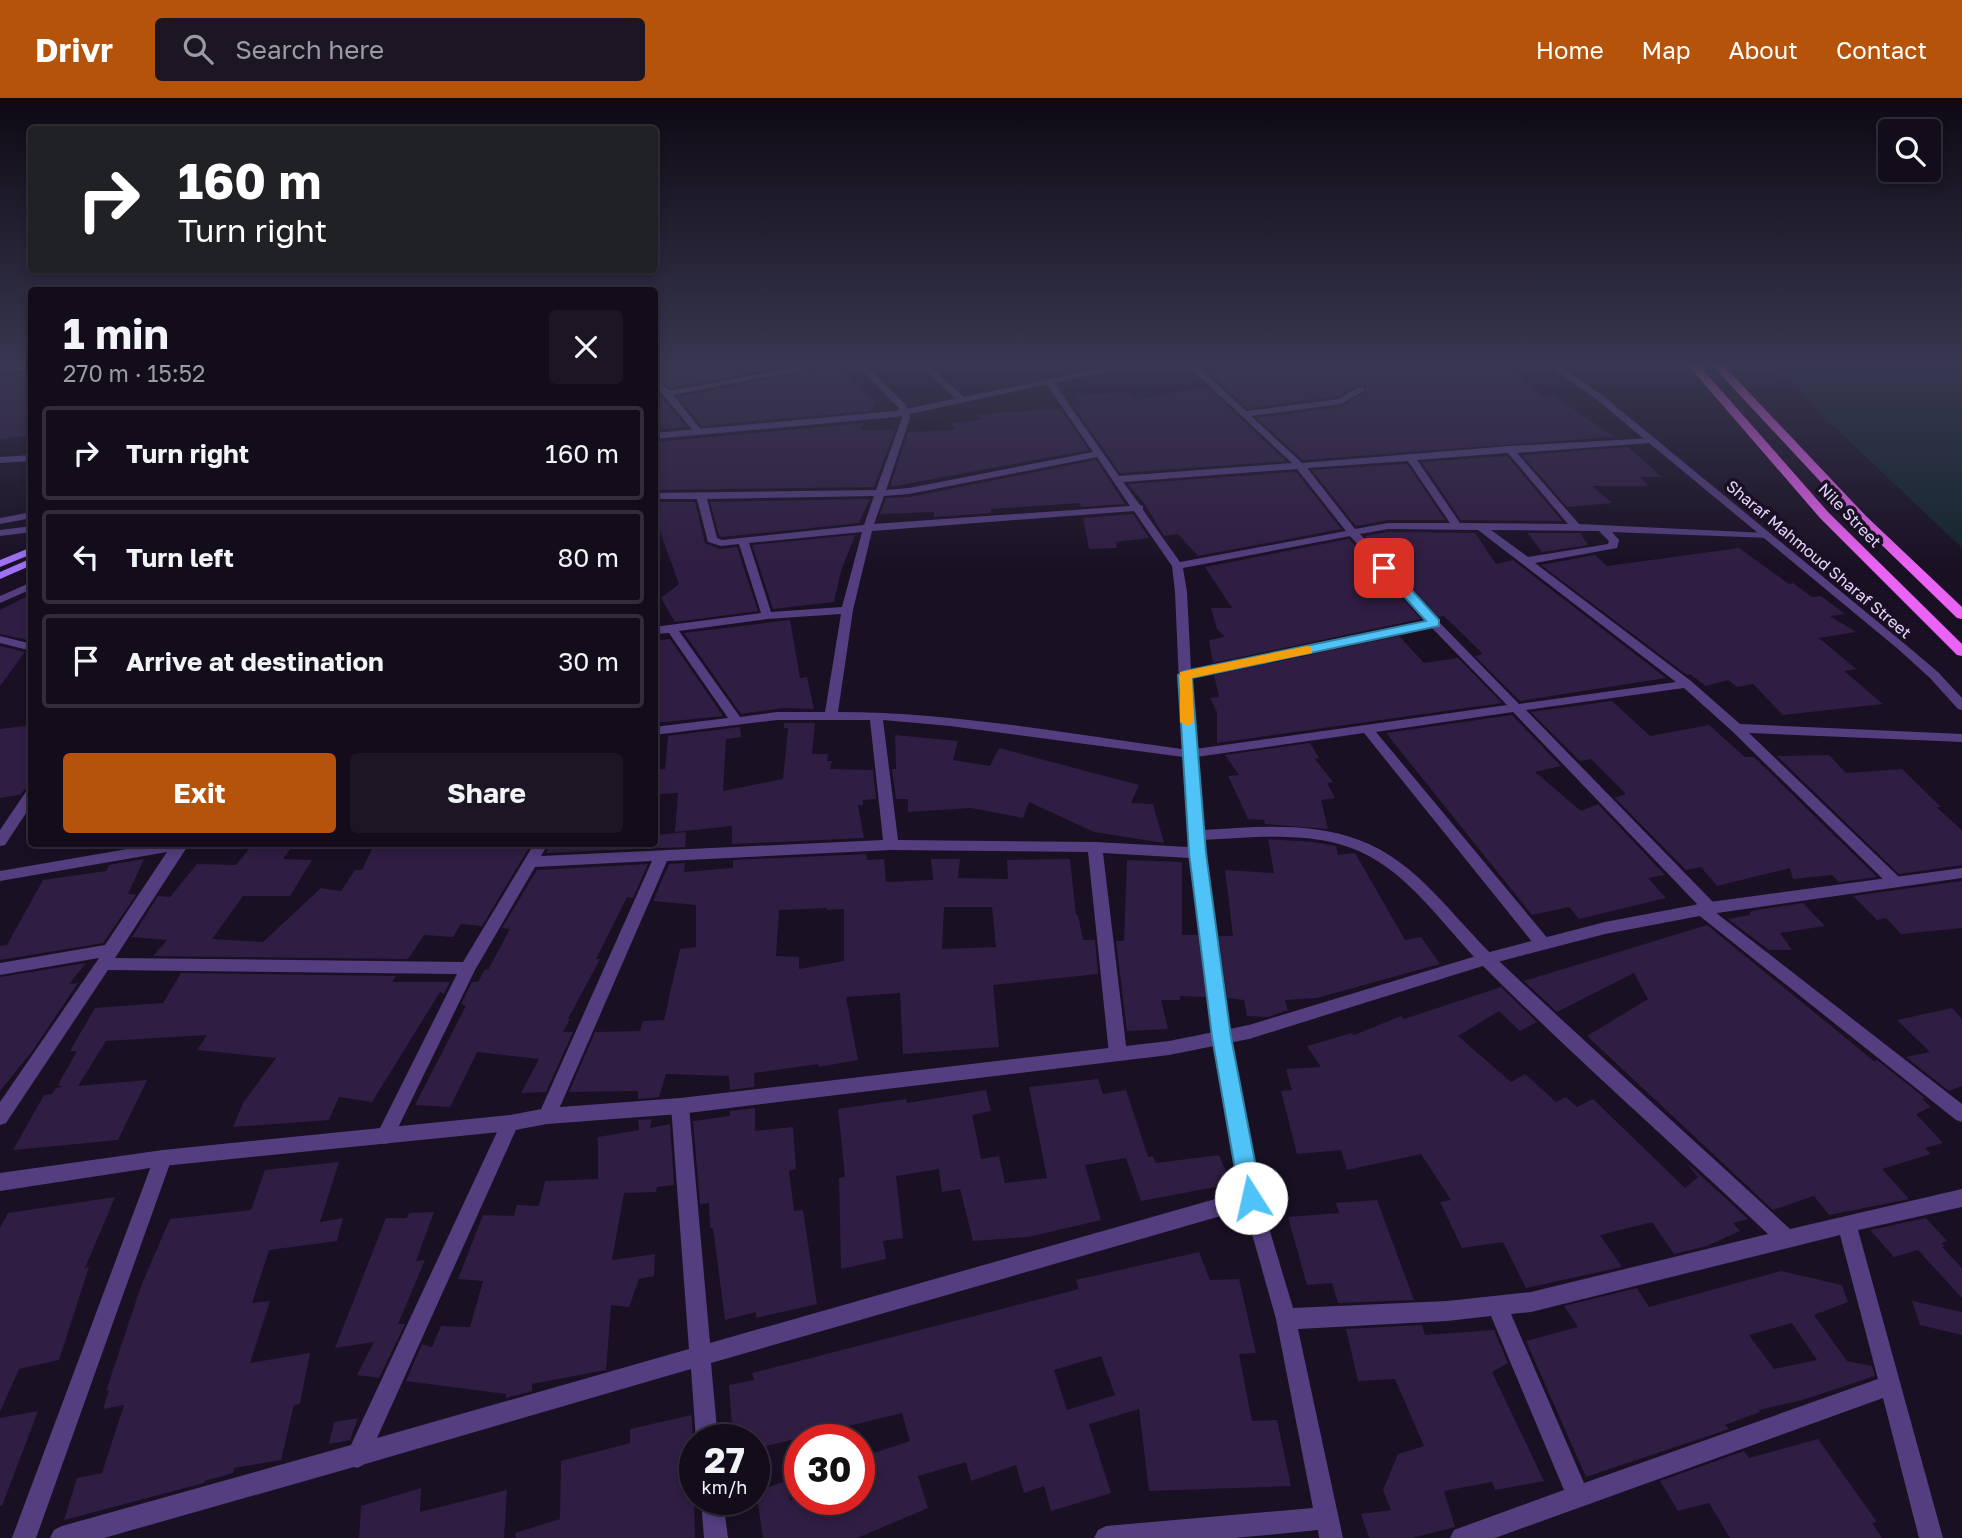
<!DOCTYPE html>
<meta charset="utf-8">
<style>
body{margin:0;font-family:"Golos Text",sans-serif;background:#1c1523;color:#f1f3f6;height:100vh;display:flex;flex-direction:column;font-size:26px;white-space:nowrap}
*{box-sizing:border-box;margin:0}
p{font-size:23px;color:#9d9ba2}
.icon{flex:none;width:38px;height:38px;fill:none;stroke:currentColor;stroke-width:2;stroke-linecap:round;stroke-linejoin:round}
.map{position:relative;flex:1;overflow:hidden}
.details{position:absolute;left:28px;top:189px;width:630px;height:560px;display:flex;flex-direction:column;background:#130c1a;border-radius:7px;box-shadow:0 4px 10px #0003,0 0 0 2px #322c39}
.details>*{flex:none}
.hud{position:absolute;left:28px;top:28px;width:630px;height:147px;border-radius:7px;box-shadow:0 4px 10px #0003,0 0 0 2px #322c39;background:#202124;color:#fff;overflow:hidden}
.buttons{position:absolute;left:1878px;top:21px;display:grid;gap:14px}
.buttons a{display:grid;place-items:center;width:63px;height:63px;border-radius:7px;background:#130c1a;box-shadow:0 4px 10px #0003,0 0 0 2px #322c39;font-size:35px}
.speed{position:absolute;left:679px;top:1326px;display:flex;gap:14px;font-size:35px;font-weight:700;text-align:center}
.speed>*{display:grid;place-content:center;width:91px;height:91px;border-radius:50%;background:#130c1a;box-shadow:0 4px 10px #0003,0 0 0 2px #322c39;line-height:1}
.speed small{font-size:18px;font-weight:400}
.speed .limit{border:10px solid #d22;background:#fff;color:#111}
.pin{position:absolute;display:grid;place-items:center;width:60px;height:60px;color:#fff;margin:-30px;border-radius:14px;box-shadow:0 4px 10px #0006}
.me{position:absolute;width:77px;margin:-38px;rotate:350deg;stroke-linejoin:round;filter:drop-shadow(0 0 5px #0008)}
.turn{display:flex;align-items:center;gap:24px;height:147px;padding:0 35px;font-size:32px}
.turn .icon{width:91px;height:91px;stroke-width:2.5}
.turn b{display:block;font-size:49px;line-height:60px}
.round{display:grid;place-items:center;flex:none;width:74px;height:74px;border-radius:7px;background:#1c1523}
.head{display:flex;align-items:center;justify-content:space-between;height:119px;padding:0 35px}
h1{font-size:42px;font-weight:700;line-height:52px}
.primary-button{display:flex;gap:14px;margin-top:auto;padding:14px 35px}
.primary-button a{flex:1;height:80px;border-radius:7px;background:#b45309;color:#fff;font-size:28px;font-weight:700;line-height:80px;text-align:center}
.primary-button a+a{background:#1c1523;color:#f1f3f6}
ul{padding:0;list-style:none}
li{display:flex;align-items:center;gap:21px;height:94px;margin:0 14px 10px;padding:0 21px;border:4px solid #322c39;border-radius:7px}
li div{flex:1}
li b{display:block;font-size:26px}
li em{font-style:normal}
header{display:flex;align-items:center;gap:42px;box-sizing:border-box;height:98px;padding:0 35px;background:#b45309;color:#fff}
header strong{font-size:33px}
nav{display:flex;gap:38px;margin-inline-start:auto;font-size:24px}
.search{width:490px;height:63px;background:#1c1523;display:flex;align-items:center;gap:18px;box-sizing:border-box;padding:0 24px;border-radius:7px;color:#9d9ba2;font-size:26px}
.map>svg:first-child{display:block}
</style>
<header>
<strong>Drivr</strong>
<div class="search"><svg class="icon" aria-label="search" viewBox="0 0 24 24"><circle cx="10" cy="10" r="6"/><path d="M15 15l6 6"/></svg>Search here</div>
<nav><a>Home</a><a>Map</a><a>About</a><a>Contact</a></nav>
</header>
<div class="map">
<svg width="1962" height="1440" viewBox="0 0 1962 1440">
<rect width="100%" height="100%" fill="#191023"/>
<path fill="#13262d" d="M1768,266H1962V450Z"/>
<g fill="#301d43" fill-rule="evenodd">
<path d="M682,266H798L670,290L654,276V272Z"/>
<path d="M1201,266H1507L1543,299L1554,298L1615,339L1303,362L1257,320L1341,309L1365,295L1366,287H1357L1338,298L1247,310Z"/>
<path d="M835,268L875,302L870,313L702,328L678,299Z"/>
<path d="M32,274V337L0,341V278Z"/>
<path d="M1207,289L1286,363L1120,375L1074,309H1082L1077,298L1125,294L1135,302Z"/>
<path d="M654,291L687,329L654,332Z"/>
<path d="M1060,311L1089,352L890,389L908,334L955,332L951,325L981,322L977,316Z"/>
<path d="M864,325L861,332H895L874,389L654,392V344Z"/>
<path d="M1628,349L1662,379H1640L1648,388H1592L1612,405L1567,409L1522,357Z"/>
<path d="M1507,358L1562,423L1461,422L1422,364Z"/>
<path d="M1096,362L1125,406L1081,409L1080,405L991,411V415L934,419V414L880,416L886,400L910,399Z"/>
<path d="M1407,366L1445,422H1388L1356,428L1312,372Z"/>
<path d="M1296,374L1341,431L1198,458L1178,436L1164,438L1145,406L1128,386Z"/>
<path d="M870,401L859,425L722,439L719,438L710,404Z"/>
<path d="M654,404H695L705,445L720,451L737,449L758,513L675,524L661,500L679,486L654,417Z"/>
<path d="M1133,416L1149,440L1116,444L1117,450L1089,451L1083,420Z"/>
<path d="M1388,434L1475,435L1496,466L1513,462L1666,580L1520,603L1475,558L1483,556L1444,518L1438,519L1365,438Z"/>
<path d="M1528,435H1580L1588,447L1542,454Z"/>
<path d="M855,437L841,473L834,504L773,511L752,447Z"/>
<path d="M1349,441L1421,521L1213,565L1209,542L1225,539L1217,531L1211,510H1232L1205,469Z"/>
<path d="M1739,450L1789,486L1793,485L1812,499L1821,498L1845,516L1830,518L1856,534L1819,540L1856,571L1844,573L1883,606L1783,617L1753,586L1737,589L1728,582L1706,588L1690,576L1687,577L1541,467L1595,457L1607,468Z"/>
<path d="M32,496V543L0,536V512Z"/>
<path d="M790,522L800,580L807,579L814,611L784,610L741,616L684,535Z"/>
<path d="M1399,538L1424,565L1458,560L1502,605L1217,645V614L1210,600L1219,599L1214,577Z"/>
<path d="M670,541L723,618L654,625V543Z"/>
<path d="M0,548L25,554L0,588Z"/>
<path d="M1612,603L1650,638L1709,627L1745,659H1754L1877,779L1839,784L1832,777L1793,781L1790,770L1717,788L1701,769L1686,772L1615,700L1626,696L1591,661L1580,663L1531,614Z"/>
<path d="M1512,617L1561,668L1535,674L1581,713L1598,706L1665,777L1648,780L1666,800L1579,821L1569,809L1532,817L1386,635Z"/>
<path d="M784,625H815L812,656H828L827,663H832L830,671L873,672L876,701L863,702V707H858L864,740L732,746V728L675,734L678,695L654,696V672L665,671L668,638L740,629L741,639L726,641L723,693L783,681L788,630H784Z"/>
<path d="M32,627V688L25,691L20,697L0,700V631Z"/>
<path d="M895,637L958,643L953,662L990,668L999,650L1139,687L1131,705L1153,706L1164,745L1094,734L1029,704L1023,720L971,710L908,714V701H896L892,671H896Z"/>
<path d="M1310,645L1319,660L1315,661L1333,684L1327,685L1335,700L1321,702L1328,731L1265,726L1264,722L1248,721L1228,678L1239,677L1225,657Z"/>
<path d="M1829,657L1846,675L1902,671L1941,709H1936L1962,732V767L1899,776L1777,658Z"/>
<path d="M686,734L685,749L546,755L551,746H655L656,737Z"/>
<path d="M1268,741L1313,744L1336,748L1338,757L1355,755L1405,842L1421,839L1440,866L1317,900L1285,902L1288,912L1268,919L1247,918L1244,902L1227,900L1219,838H1233L1225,772L1274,775Z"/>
<path d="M253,746H294L283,761L312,762L290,798H243L212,841L263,844L321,790L341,793L355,772H362L374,747L531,746L482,828L461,826L453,839L424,837L408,861L153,858L167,842L132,839L158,798L170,799L197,766L236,767Z"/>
<path d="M866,756L867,762L884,761L886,784L933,782L931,761H960L958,780L1008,781L1007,762L1070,761L1076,817H1078L1083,842H1095L1098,876L993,887L999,949L903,956L900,895L846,899L858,962L819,969L818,966L754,975V989L730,992L729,978L666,976L659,999L638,1001V993L569,994L595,934L640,933L643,923L664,922L680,851L696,849V807L653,803L669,766L685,765L684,774L733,770V762ZM944,809H992L996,849L942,851ZM827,810V812L844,811V863L799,871V859L776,858L779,812Z"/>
<path d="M144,761L128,796L136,797L103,845L0,862V848L7,847L43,782L106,773L109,767Z"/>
<path d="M1127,762L1182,764V837H1198L1206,899L1180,898V902H1161L1168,931L1127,933L1116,843H1124Z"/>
<path d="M648,766L633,800L627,799L596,861H600L568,921H570L563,934H573L546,994L521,995L539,961L477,954L450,1009L415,1007L466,908L461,906L472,884H478L485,871L488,872L510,831L502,830L537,772Z"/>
<path d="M1962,783V830L1901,836L1886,820L1877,822L1853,798Z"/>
<path d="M1803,805L1825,828L1780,835L1792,852H1769L1728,821L1750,817V814L1757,812Z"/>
<path d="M1707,827L1874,963L1877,962L1925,1000L1922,1001L1931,1009L1916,1016L1943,1045L1925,1050L1931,1056L1882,1071L1909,1101L1829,1117L1814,1098L1773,1112L1587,938L1648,901L1634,875L1557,914L1524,883Z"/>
<path d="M86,865L69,886L78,885L33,952L0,993V879Z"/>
<path d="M181,875L396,878L392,884H450L444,896L440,894L372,1004L339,999L329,1022L233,1029L243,1005L276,960L197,952L207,937L106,943L78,988L147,982L118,1042L13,1052L44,997L52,996L56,990L62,989L58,987L77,953H70L95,910L163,905Z"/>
<path d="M1501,889L1537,924L1520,933L1499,913L1458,938L1511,984L1525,976L1556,1004L1566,999L1577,1009L1593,1001L1685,1090L1698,1079L1685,1063L1748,1121L1733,1125L1740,1133L1707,1148L1674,1156L1652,1124L1600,1137L1622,1169L1526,1190L1503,1144L1462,1150L1440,1104L1451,1102L1421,1056L1347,1072L1341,1052L1297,1056L1281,993L1292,992L1286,971L1321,969L1307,948L1352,935L1354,937L1401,918L1404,921Z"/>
<path d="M1952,910L1962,921V988L1949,993L1906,959L1930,954L1897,922Z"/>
<path d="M1098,981L1103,996L1126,992L1148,1059L1153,1058L1156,1065L1219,1057L1231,1086L1141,1103L1126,1060L1085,1067L1101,1122L1028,1139L973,1143L960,1091L942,1094L939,1071L896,1078L903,1140L883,1143L886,1161L841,1171L839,1080L845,1079L838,1011L906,1001L907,1005L986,992L991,1013L972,1017L981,1061L999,1058L1005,1085L1047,1080L1029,989Z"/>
<path d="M755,1010V1033L793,1029L796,1071L789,1073L794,1113L803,1112L817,1206L756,1220V1214L725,1222L713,1130H710L709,1105L700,1106L693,1023L730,1018V1013Z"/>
<path d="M652,1021L650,1030L670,1026L674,1087L657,1089L656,1094L624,1095L612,1162L655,1156L654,1178L639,1181L629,1209L611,1207L606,1272L532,1286V1293L506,1300V1296L406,1283L422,1246L432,1249L441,1228L470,1229L483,1183L458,1181L483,1117L514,1118L517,1107L539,1108L545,1083L598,1081V1039L639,1032L638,1022Z"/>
<path d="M339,1064L320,1124L343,1120L337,1143L269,1152L252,1205L270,1203L250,1265L310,1255L300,1306L294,1307L281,1362L234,1370L233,1375L205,1383L204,1385L64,1422L77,1380L102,1375L124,1307L103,1311L109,1292L106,1293L141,1188L170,1121L251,1112L265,1072Z"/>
<path d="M115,1099L85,1170L89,1169L59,1262L19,1271L0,1314V1130L8,1115Z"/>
<path d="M1377,1102L1414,1202L1338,1205L1332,1185L1307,1187L1288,1119L1339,1115L1336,1105Z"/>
<path d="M434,1114L416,1163L425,1162L398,1226H405L379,1280L357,1277L374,1244L335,1250L386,1120H407L409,1115Z"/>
<path d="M1926,1120L1947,1143L1941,1145L1945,1148L1942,1149L1962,1170V1200L1918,1152L1894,1159L1870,1132Z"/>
<path d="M1199,1154L1210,1182L1239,1181L1256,1255L1239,1256L1252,1323L1277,1322L1291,1388L1149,1393L1139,1311L1089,1326L1111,1395L1051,1413L1044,1388L1024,1395L1016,1367L971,1383L966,1364L918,1378L928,1410L857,1440H763L756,1393L787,1383L790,1402H859V1360L910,1343L902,1315L754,1351V1342H733L729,1287L754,1282L752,1275L1079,1191L1076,1182ZM1101,1258L1115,1297L1067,1312L1054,1272Z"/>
<path d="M1781,1173L1842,1187L1848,1204L1814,1217L1847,1263L1872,1268L1875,1278L1802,1302L1759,1312L1760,1314L1725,1327L1729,1331L1586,1379L1526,1243L1578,1229L1564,1208L1637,1190L1649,1209ZM1792,1225L1817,1262L1774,1271L1749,1237Z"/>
<path d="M1912,1203L1962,1214V1237L1920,1227Z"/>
<path d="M1422,1227L1425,1237L1494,1232L1508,1265L1492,1274L1544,1383L1495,1392L1492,1384L1444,1393L1455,1429L1412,1440H1369L1361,1416L1391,1412L1383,1392L1398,1356L1424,1348L1395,1281L1358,1283L1346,1231Z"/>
<path d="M38,1313L2,1408H0V1320Z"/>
<path d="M692,1317L695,1440H516L515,1435L560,1421L561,1363L630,1345V1331Z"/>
<path d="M358,1320L350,1342L329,1346L334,1324Z"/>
<path d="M1818,1341L1877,1424L1872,1425L1882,1440H1730L1709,1405L1678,1413L1660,1383L1744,1353L1749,1360Z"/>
<path d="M421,1390L420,1414L507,1392L504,1440H359L361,1408Z"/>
</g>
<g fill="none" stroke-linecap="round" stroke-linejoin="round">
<g fill="#543e7f" fill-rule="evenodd">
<path d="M814,266H834L673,297L703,334L699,337L696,336L654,286V278L669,293Z"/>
<path d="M855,266H864L906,307L910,320L886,392L909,390L1093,354L1045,284L1049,282H1052L1119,378L1292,365L1186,266H1195L1246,313L1339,301L1358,289H1364V293L1341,306L1251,318L1302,365L1509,348L1653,340L1655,342L1650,345L1517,355L1579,426L1766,435L1771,438L1770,440L1612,434L1619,442L1617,450L1535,465L1691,583L1740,626L1962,636V644L1749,635L1899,779L1901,783L1899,787H1889L1732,633L1684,590L1526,612L1715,806L1718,810L1715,814L1962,1006V1024L1956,1022L1696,815L1693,811L1697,806L1513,614L1376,634L1549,842L1551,846L1549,850H1537L1364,635L1196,659L1202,732C1254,729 1309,723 1359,742C1419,764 1453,821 1498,862C1594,953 1693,1041 1790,1131L1962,1091V1109L1858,1132L1943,1440H1919L1883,1300L1495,1440H1450L1454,1432L1564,1392L1491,1218L1447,1223L1298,1231L1343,1440H1319L1318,1432L1235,1440H1094L1098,1432L1106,1428L1313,1410L1276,1221L1245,1111L711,1265L718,1342H696L691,1271L365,1366L357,1370L354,1369L104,1440H50L54,1432L62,1428L351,1347L504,1019L510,1017L516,1019L519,1025L377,1340L689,1251L671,1008L674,1003L680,1000L686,1003L689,1008L710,1245L1240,1094L1214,939L1190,760L1103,755L1127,956L1124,961L1118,963L1112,961L1109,956L1088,754L891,752L667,763L556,1018L553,1024L547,1026L541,1024L538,1018L652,763L535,769L475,872L391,1044L385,1046L379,1044L376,1038L457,876L108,872L6,1025L0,1027V1004L99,860L0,877V865L105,847L167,754L0,783V773L156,746H189L115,860L463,864L534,746H548L541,758L883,742L870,622H777L654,637V629L728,620L669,535L654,536V529L761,515L739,446L721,448L708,444L697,401H654V395L876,392L902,320L899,310ZM1508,355L1568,426L1460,425L1417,362ZM1097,359L1130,408L874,426L884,398L909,396ZM1408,363L1450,425H1388L1355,431L1307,370ZM1297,371L1346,433L1180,464L1143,412V408L1140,407L1123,384ZM874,398L864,427L722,442L717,440L707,401ZM1134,413L1172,468L1175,494L1182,651C1068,636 953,614 838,614L853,512L872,433ZM1388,431L1478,432L1676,584L1519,606L1438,523L1360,436ZM1491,432L1599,433L1609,443L1608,446L1528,459ZM862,434L842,509L771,514L749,445ZM1350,438L1426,523L1191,572L1187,494L1183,470ZM841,516L825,614H777L740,619L679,533L767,521ZM1431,529L1507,607L1195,651L1191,579ZM883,622L950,628L1183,659L1189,749L1095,744L898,742ZM1255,739C1294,738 1334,739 1369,758C1415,783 1446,831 1483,868C1575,960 1673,1046 1768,1136L1531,1194L1447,1203L1293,1210L1260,1100L1230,939L1203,742ZM1840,1137L1878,1281L1584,1385L1511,1216L1531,1214Z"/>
<path d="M919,266H947L933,271L965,300V304H959Z"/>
<path d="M32,267V271L0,274V270Z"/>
<path d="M32,357V363L0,365V359Z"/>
<path d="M32,484V491L0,505V498Z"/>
<path d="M0,538L32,546V553L0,545Z"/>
<path d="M32,691V706L5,747L0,748V732L27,692Z"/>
<path d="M163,1052L170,1054L172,1060L36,1440H12L154,1060L156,1054Z"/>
<path d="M701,1402H723L728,1440H704Z"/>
</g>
<g fill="#543e7f" fill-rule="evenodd">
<path d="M1123,266H1141L896,319L654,341V335L896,313Z"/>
<path d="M1547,266H1557L1602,297L1906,547L1938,574L1962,600V612L1958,611L1930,580L1898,551L1596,301Z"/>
<path d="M32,414V420L0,426V420Z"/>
<path d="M32,428V434L0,438V432Z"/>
<path d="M1962,770V780L1710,816L1605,836L1486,867L1249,941L1169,957L680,1016L547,1026L510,1033L163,1068L0,1093V1075L163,1052L510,1017L547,1010L680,1000L1169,943L1249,927L1486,855L1605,824L1710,804Z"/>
</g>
<g fill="#9e72f6" fill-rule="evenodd">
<path d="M32,449V456L0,469V462Z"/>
<path d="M32,460V467L0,481V474Z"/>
</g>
<g fill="#eb63f5" fill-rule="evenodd">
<path d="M1687,266H1698L1828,414L1962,546V558L1957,557L1820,420Z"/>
<path d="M1711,266H1722L1866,418L1962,509V521L1957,520L1858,424Z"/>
</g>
</g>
<linearGradient id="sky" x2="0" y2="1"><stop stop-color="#0e0913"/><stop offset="0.57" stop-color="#383750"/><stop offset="1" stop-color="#383750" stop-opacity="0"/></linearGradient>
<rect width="1962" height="468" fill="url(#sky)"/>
<path fill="#4fc3f7" stroke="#337fa1" stroke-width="2" d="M1384,466L1389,467L1439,522V528L1192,580L1206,755L1231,939L1262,1100L1258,1107L1251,1110L1243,1107L1240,1100L1212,939L1189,755L1178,577L1185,573L1426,523L1380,472L1378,470Z"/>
<path fill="#f59e0b" d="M1307,548L1312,549V555L1192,580L1194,624L1187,628L1180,624V574Z"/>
<g text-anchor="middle" stroke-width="7" stroke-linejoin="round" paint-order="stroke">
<g font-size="16" fill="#e5d5fc" stroke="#191023">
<text transform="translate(1850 417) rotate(46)" y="6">Nile Street</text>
<text transform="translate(1819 461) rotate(40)" y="6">Sharaf Mahmoud Sharaf Street</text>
</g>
</g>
</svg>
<div class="buttons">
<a><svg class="icon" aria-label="search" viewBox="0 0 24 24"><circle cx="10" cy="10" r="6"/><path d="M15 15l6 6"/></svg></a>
</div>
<div class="speed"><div>27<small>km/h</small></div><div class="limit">30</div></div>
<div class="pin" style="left:1384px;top:470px;background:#d93025"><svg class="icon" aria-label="arrive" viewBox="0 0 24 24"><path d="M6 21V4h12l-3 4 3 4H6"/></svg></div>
<svg class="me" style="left:1251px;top:1100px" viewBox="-20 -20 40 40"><circle r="19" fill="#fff"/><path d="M0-13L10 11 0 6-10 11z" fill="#4fc3f7"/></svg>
<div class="hud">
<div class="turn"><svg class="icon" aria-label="right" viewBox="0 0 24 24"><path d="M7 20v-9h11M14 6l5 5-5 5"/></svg><div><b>160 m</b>Turn right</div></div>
</div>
<section class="details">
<div class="head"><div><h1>1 min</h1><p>270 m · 15:52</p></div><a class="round"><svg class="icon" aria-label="close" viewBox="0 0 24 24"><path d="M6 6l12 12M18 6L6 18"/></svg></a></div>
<ul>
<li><svg class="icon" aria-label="right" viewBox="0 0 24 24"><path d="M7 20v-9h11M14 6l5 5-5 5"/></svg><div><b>Turn right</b></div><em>160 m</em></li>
<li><svg class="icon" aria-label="left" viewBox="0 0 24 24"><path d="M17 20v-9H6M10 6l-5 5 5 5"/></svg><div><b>Turn left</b></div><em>80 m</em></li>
<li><svg class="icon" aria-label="arrive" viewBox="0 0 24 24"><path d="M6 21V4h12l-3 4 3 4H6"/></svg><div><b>Arrive at destination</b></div><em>30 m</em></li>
</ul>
<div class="primary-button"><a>Exit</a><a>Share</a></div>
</section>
</div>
